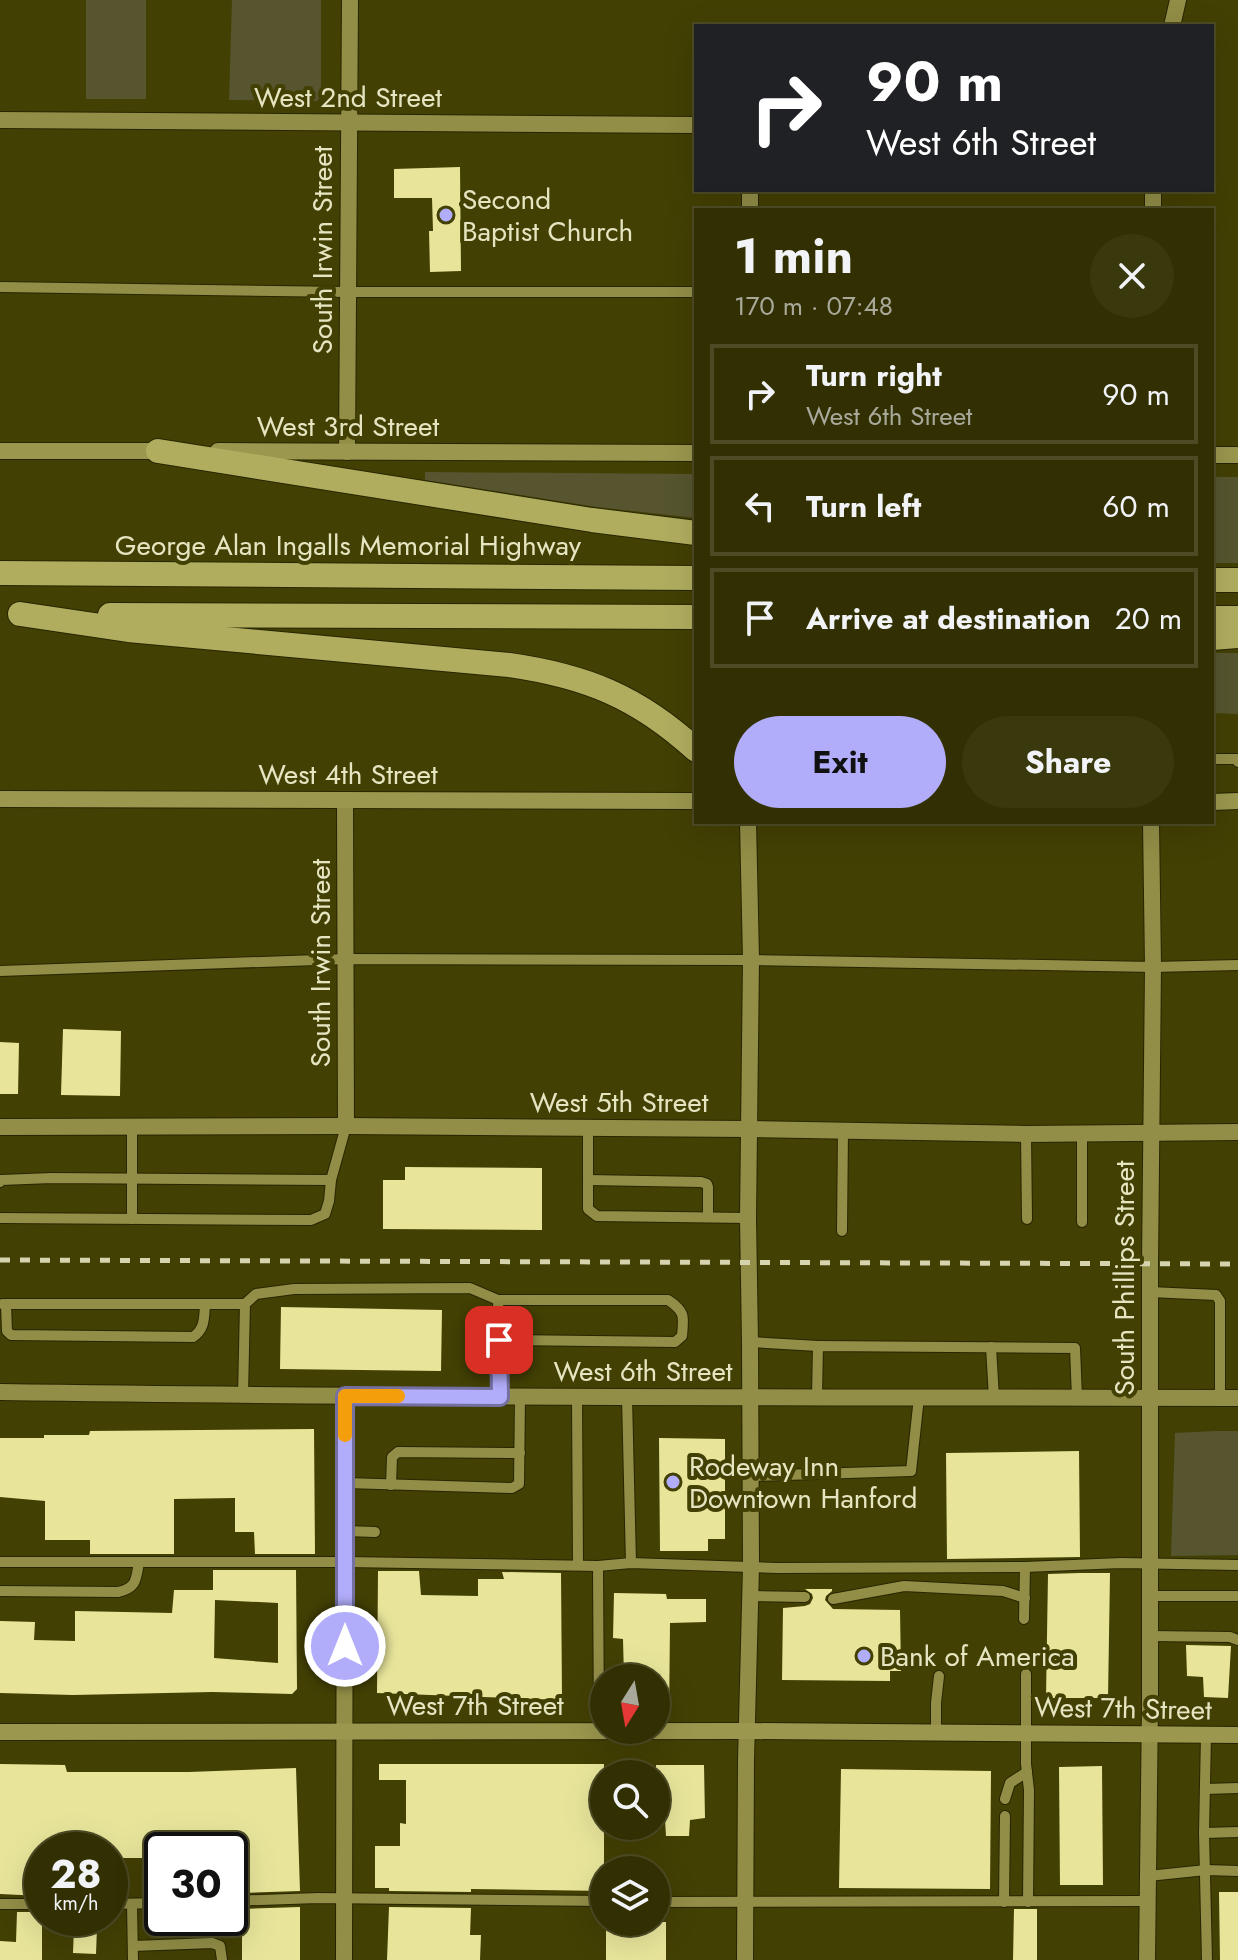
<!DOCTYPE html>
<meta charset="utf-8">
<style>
body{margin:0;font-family:Jost,sans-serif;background:#3a380d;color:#f1f3f6;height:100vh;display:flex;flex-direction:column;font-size:30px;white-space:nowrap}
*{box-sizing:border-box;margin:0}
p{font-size:26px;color:#a8a99a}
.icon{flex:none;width:44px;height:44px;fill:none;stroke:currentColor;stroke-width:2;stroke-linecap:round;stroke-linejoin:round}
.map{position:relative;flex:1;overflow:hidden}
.sheet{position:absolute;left:694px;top:208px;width:520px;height:616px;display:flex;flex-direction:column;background:#323003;border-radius:0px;box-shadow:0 8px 32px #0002,0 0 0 2px #4d4b25}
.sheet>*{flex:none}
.hud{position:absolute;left:694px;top:24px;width:520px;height:168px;border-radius:0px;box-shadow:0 8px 32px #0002,0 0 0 2px #4d4b25;background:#202124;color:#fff;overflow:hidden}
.needle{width:52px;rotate:191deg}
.controls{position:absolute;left:590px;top:1664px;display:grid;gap:16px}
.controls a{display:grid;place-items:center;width:80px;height:80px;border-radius:50%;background:#323003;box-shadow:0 8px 32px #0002,0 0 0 2px #4d4b25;font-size:40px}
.speed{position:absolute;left:24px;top:1832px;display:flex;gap:16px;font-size:40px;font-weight:700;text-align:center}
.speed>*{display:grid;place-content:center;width:104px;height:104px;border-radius:50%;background:#323003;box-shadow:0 8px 32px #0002,0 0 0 2px #4d4b25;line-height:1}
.speed small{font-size:20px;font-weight:400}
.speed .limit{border:4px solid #111;border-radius:12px;background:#fff;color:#111}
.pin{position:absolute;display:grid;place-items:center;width:68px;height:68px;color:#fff;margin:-34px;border-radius:16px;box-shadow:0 4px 12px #0006}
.me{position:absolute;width:88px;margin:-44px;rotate:0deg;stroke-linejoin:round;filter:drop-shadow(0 0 6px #0008)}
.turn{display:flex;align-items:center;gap:28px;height:168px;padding:0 40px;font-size:36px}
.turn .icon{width:104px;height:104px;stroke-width:2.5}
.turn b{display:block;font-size:56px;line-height:68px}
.round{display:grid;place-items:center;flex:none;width:84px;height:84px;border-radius:42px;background:#3a380d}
.overview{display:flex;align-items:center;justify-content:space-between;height:136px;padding:0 40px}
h1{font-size:48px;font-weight:700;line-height:60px}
.cta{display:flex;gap:16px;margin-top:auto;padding:16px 40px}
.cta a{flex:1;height:92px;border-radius:48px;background:#b2adfa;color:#111;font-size:32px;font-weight:700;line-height:92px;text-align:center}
.cta a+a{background:#3a380d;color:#f1f3f6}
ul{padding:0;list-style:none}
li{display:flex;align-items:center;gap:24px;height:100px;margin:0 16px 12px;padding:0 24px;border:4px solid #4d4b25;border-radius:0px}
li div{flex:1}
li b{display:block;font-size:30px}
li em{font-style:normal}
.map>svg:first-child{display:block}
</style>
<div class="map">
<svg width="1238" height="1960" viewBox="0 0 1238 1960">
<rect width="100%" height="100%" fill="#434004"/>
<g fill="#56552f">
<rect x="86" y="0" width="60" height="99"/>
<path d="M232,0H321V96L317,101L229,100Z"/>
<path d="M425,472L696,474V518L597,507L425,480Z"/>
<rect x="1212" y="477" width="26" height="86"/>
<path d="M1212,653H1238V714L1212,713Z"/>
<path d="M1215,1431H1238V1555L1171,1556L1175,1433Z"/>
</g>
<g fill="#e8e59b" fill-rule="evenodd">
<path d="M460,167L461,271L430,272L429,231H433L432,198H394V169Z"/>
<path d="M63,1029L121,1031L120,1096L61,1095Z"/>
<path d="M0,1042L19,1043L18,1094H0Z"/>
<path d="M405,1167L542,1168V1230L383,1229V1180H405Z"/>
<path d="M281,1307L442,1310L441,1371L280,1369Z"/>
<path d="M314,1429L315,1554H255L254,1532H235V1498L174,1499V1554H90V1540H45V1501L0,1497V1438H44V1435H89L90,1431Z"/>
<path d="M659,1438L725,1439V1539H708V1551H660Z"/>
<path d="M1079,1451L1080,1557L947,1559L946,1453Z"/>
<path d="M213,1570H296L297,1689L292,1694L212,1692L73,1695L0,1693V1621L35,1622L34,1640L75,1641V1611L172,1613L174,1590H213ZM215,1600L278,1603V1663L214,1658Z"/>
<path d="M378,1571H419L421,1595L478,1596V1579H504L502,1572L561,1573L562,1700L377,1693Z"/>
<path d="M1080,1573H1110L1108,1698H1046L1048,1574Z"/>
<path d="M805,1589H832V1591L826,1596L825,1600L833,1609L900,1610L901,1671H890V1681L782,1680L783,1608L805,1606L810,1604L813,1598L812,1594Z"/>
<path d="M614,1593L666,1594L667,1599H706V1622L670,1623L669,1720H656V1678H624L623,1639L613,1638Z"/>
<path d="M1186,1645L1231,1646L1228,1698L1204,1697L1203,1677L1187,1676Z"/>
<path d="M0,1764L65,1765L67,1772H189L296,1768L300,1891L243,1893V1888L230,1889V1850H162V1858H110V1850H42V1896L0,1894Z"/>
<path d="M379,1764H604V1891L471,1889V1892L389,1891V1888H375V1846H400V1823L406,1824V1780H379Z"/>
<path d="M656,1765H704L705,1818L690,1820L689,1836H666L665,1820H656Z"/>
<path d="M1102,1766L1103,1885H1060L1059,1767Z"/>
<path d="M841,1769L991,1771L990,1889L839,1888Z"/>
<path d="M1219,1892H1238V1960H1220Z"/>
<path d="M300,1907V1960H242V1909Z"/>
<path d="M389,1907L471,1908L470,1935H481L480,1960H387Z"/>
<path d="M1014,1909H1037V1960H1013Z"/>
<path d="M17,1912H42V1960H0V1941L16,1942Z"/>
<rect x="606" y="1922" width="60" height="38"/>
<path d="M74,1927H97L96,1954L73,1953Z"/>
</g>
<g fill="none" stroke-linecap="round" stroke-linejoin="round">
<defs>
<g id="lane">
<path d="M0,287L348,292H696"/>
<path d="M1212,759H1238V762"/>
<path d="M0,971L346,959L751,960L1153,967L1238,965"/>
<path d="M588,1128V1209L597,1216L748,1218"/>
<path d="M1026,1134L1027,1219"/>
<path d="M588,1180L701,1182L707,1184L708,1187V1217"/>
<path d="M0,1182L1,1180L52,1178L331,1180"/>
<path d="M0,1218L311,1220L325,1214L329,1201L331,1180L346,1126"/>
<path d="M132,1219V1127"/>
<path d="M1082,1222V1132"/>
<path d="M842,1231L843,1130"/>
<path d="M1150,1292L1216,1295L1220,1301V1398"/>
<path d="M498,1300L500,1397"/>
<path d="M2,1304H245"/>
<path d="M6,1304L7,1331L11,1335L193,1337C205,1329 204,1318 205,1305"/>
<path d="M750,1342L818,1346"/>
<path d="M991,1347L994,1398"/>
<path d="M243,1395L245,1304L256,1294L294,1289L470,1288L498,1300H668C685,1311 684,1316 682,1336L675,1342L499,1340"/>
<path d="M817,1396L818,1346L1075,1348L1077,1398"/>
<path d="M577,1398L578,1565"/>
<path d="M627,1398L631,1563"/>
<path d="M750,1476L911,1471L919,1397"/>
<path d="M346,1483L512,1488L519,1484L520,1397"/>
<path d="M391,1485L392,1457L398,1452L520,1453"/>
<path d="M345,1531L375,1532"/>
<path d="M0,1562H345L598,1566L631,1563L777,1568L1025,1567L1121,1563L1238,1565"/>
<path d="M598,1566L599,1731"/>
<path d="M0,1591L118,1592C137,1588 136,1579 139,1562"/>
<path d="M750,1596L805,1597"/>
<path d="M1150,1596H1238"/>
<path d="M833,1599L904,1586L1003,1591L1025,1598"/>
<path d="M1024,1619L1025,1567"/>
<path d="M1150,1636L1230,1637L1238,1640"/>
<path d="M1026,1674V1764L1029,1790L1028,1902"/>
<path d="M936,1733V1703L939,1676"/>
<path d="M1206,1735L1204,1833L1207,1960"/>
<path d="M1205,1789L1238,1788"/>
<path d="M1005,1799L1010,1783L1027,1772"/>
<path d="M1204,1833L1238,1832"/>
<path d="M1148,1876L1206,1870L1238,1871"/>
<path d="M230,1901L318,1898L604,1901"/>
<path d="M656,1902L1148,1901"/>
<path d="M1004,1902L1005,1816"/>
<path d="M0,1904H42"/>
<path d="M110,1904L162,1903"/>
<path d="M132,1904L133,1960"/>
<path d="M133,1946L212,1943L220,1946L222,1960"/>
</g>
<g id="street">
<path d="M1172,26L1178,0"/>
<path d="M0,120L696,125"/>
<path d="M750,210V190"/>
<path d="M1153,210V190"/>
<path d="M347,452L350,0"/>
<path d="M345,800L346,1126"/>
<path d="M0,1127L346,1126L748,1129L1026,1134L1238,1132"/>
<path d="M0,1392C413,1398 825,1397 1238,1398"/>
<path d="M344,1960L345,1396"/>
<path d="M745,1960L746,1760L751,1567L750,1342L748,1218L751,960L748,822"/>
<path d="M1147,1960L1150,1703V1264L1153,967L1151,822"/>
</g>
<g id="secondary">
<path d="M0,451H166"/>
<path d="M218,451L696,453"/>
<path d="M1212,455H1238"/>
<path d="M0,799L696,801"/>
<path d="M1212,802L1238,801"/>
<path d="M0,1732L747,1731L1238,1735"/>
</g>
<g id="highway">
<path d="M158,451L592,520L696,533"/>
<path d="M0,573L696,578"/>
<path d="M1212,580H1238"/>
<path d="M20,614L128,630L509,665C586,676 638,697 696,750"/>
<path d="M110,615L696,617"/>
<path d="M1212,618H1238"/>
<path d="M1212,638L1238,636"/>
</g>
</defs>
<use href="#lane" stroke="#282600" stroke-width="12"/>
<use href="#street" stroke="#282600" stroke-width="18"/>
<use href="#secondary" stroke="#282600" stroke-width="18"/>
<use href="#highway" stroke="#282600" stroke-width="26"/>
<use href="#lane" stroke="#928e47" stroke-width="10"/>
<use href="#street" stroke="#928e47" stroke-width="16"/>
<use href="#secondary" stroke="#9b974e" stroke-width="16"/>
<use href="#highway" stroke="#b1ad5f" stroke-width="24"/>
<path stroke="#d5d4af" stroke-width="5" stroke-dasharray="10 10" stroke-linecap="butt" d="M0,1260L1238,1264"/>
</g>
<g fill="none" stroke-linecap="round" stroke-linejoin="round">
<defs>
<path id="route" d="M345,1646V1396L500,1397L499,1340"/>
</defs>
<use href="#route" stroke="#7470a2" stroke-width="20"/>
<use href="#route" stroke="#b2adfa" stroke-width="14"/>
<path stroke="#f59e0b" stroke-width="14" d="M345,1435V1396H398"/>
</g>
<g fill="#b2adfa" stroke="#434004" stroke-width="3">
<circle cx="446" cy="215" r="8"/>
<circle cx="673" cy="1482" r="8"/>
<circle cx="864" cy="1656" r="8"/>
</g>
<g text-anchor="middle" stroke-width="8" stroke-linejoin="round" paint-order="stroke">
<g font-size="28" fill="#e6e5c2" stroke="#434004">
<text x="348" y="107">West 2nd Street</text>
<text transform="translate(322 250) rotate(-90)" y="10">South Irwin Street</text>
<text x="348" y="436">West 3rd Street</text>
<text x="348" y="555">George Alan Ingalls Memorial Highway</text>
<text x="348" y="784">West 4th Street</text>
<text transform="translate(320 963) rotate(-90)" y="10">South Irwin Street</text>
<text x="619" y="1112">West 5th Street</text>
<text transform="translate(1124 1278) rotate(-90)" y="10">South Phillips Street</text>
<text x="643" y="1381">West 6th Street</text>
<text x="475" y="1715">West 7th Street</text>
<text transform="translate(1123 1708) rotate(1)" y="10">West 7th Street</text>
</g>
<g font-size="28" fill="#e6e5c2" stroke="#434004" text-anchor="start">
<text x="462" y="209">Second<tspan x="462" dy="32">Baptist Church</tspan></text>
<text x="689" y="1476">Rodeway Inn<tspan x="689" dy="32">Downtown Hanford</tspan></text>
<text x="880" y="1666">Bank of America</text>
</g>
</g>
</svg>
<div class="controls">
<a><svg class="needle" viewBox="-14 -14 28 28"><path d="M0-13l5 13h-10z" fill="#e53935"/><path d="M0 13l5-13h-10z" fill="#a8a99a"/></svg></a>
<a><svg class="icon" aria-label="search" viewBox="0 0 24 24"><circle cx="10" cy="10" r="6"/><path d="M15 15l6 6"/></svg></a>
<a><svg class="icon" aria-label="layers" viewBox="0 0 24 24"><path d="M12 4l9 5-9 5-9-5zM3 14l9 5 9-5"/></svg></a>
</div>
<div class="speed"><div>28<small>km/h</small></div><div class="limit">30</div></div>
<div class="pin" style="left:499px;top:1340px;background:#d93025"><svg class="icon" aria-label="arrive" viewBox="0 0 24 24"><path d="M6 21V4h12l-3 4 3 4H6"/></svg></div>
<svg class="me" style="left:345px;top:1646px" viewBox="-20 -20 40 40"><circle r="17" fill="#b2adfa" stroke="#fff" stroke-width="3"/><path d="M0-11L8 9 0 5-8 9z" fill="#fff"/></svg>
<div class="hud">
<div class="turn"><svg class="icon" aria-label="right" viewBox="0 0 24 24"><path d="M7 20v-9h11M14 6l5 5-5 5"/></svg><div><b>90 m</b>West 6th Street</div></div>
</div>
<section class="sheet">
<div class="overview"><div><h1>1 min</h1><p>170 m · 07:48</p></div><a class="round"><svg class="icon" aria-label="close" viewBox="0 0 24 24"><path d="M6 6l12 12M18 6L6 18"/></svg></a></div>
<ul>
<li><svg class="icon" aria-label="right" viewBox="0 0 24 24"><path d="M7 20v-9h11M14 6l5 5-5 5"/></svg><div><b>Turn right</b><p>West 6th Street</p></div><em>90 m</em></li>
<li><svg class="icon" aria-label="left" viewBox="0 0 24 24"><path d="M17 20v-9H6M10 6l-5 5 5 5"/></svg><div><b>Turn left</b></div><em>60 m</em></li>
<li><svg class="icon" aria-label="arrive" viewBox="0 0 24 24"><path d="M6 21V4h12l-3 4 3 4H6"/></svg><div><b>Arrive at destination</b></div><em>20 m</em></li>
</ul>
<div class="cta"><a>Exit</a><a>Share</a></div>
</section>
</div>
